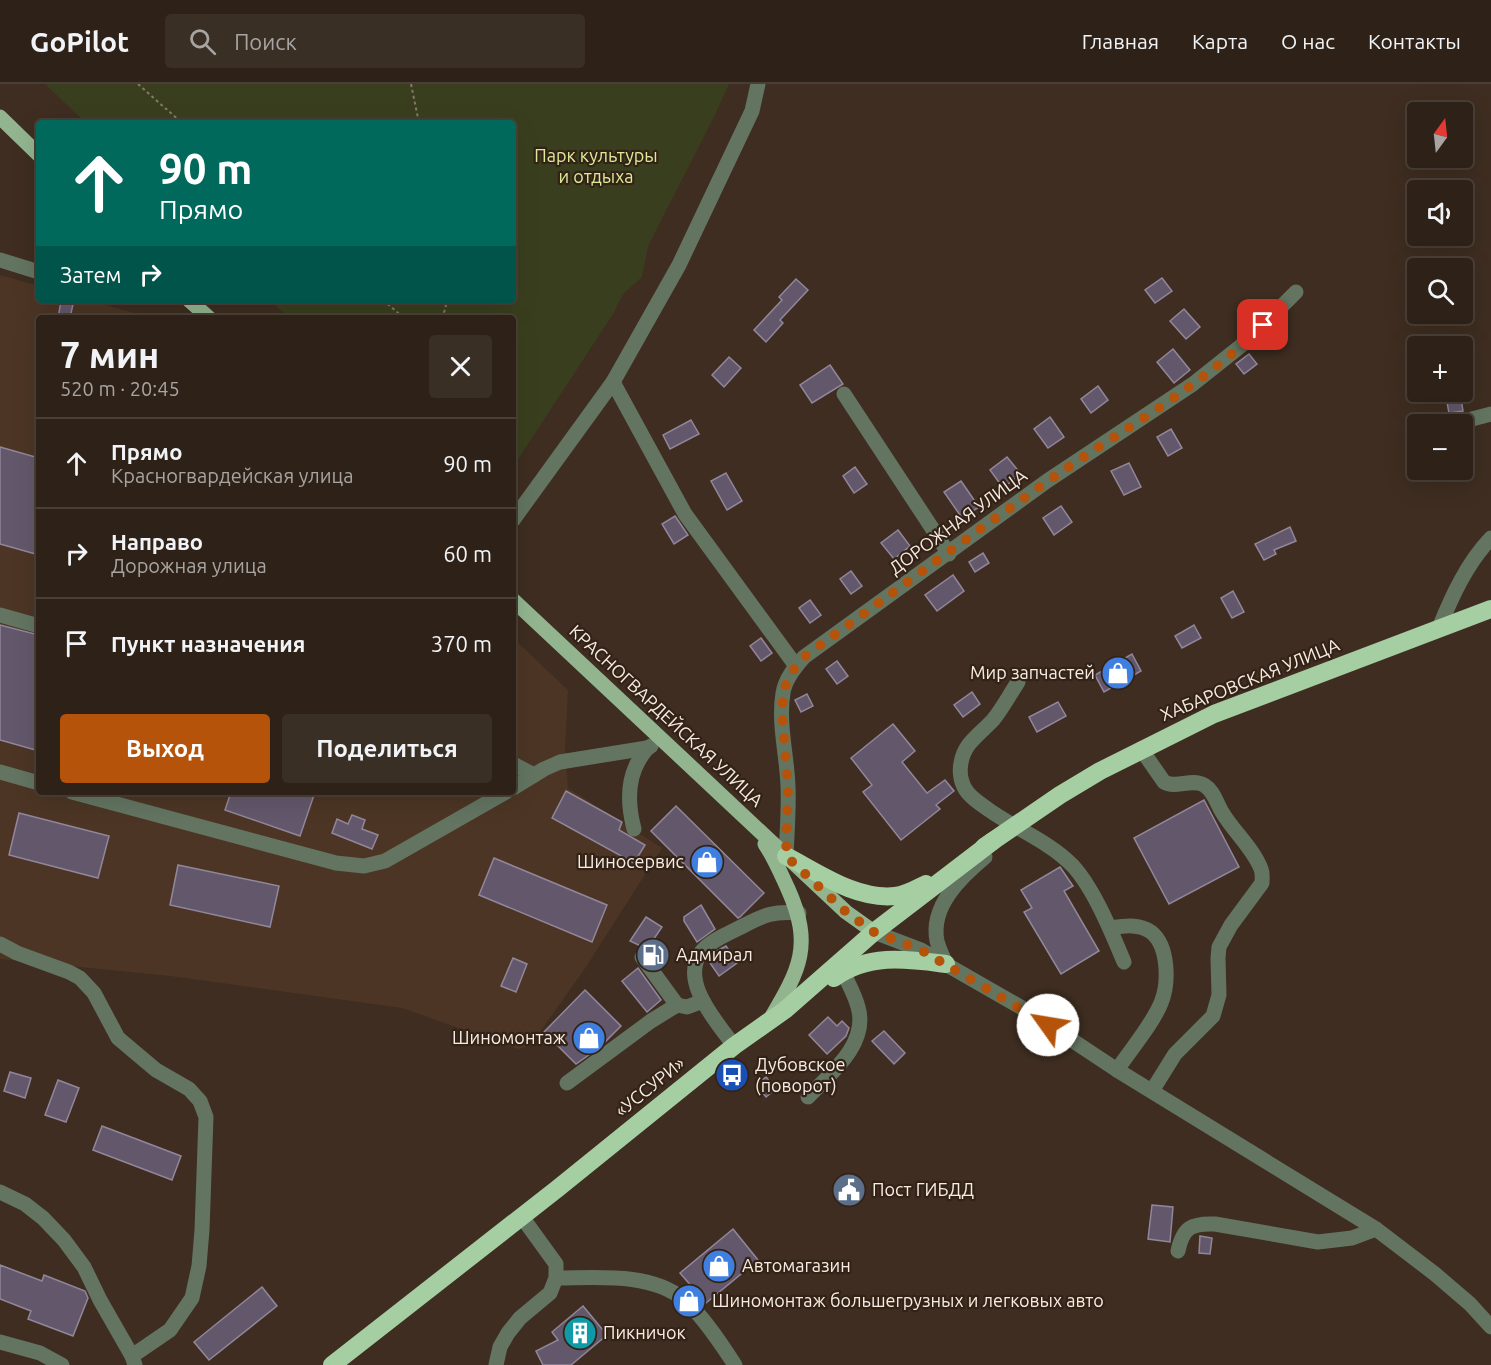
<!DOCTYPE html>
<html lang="ru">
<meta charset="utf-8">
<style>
body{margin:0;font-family:Ubuntu,sans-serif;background:#3a2f25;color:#f1f3f6;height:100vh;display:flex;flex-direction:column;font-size:22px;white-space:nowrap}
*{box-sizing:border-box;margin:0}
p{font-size:20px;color:#a7a4a2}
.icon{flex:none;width:33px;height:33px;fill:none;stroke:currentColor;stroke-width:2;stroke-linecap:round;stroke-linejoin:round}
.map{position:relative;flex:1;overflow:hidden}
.drawer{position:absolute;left:36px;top:231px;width:480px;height:480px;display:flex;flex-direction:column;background:#2e2218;border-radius:6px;box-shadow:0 6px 24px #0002,0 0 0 2px #493f37}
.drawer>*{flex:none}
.banner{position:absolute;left:36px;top:36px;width:480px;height:183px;border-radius:6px;box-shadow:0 6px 24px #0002,0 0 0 2px #493f37;background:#00695c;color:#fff;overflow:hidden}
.needle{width:39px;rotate:15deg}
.tools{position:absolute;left:1407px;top:18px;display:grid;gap:12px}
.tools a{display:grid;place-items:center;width:66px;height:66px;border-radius:6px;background:#2e2218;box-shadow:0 6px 24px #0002,0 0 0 2px #493f37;font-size:30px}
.pin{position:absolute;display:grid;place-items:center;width:51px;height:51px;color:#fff;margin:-26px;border-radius:12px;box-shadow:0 3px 9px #0006}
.me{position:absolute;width:66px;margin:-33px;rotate:302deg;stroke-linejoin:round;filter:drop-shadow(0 0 4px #0008)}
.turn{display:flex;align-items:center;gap:21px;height:126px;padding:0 24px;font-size:27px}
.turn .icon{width:78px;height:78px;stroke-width:2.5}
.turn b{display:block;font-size:42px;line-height:51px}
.then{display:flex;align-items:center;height:57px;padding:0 24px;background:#0003;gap:12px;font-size:22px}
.round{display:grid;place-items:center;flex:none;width:63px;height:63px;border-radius:6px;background:#3a2f25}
.head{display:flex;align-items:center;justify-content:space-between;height:102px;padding:0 24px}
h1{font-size:36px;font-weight:700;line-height:45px}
.cta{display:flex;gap:12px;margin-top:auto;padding:12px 24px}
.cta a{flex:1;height:69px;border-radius:6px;background:#b45309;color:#fff;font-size:24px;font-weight:700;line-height:69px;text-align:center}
.cta a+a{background:#3a2f25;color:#f1f3f6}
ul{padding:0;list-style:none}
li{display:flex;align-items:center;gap:18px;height:90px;padding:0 24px;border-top:2px solid #493f37}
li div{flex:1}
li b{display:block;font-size:22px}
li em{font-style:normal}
header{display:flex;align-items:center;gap:36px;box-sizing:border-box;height:84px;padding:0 30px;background:#2e2218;border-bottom:2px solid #493f37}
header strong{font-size:28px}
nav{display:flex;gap:33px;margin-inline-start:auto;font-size:21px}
.search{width:420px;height:54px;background:#3a2f25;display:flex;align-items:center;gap:15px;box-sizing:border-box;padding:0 21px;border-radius:6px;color:#a7a4a2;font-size:22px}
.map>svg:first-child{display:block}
</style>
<header>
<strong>GoPilot</strong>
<div class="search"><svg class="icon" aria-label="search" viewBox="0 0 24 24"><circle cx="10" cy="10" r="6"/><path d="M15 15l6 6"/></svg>Поиск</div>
<nav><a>Главная</a><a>Карта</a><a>О нас</a><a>Контакты</a></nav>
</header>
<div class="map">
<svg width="1491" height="1281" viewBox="0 0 1491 1281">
<rect width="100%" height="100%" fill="#3e2d20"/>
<path fill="#4c3524" d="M0,191L39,202V216H88L152,234H39V708H513V554L568,606L565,667L568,704L662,764L584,886L530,962L518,965L402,924L170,892L0,875Z"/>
<path fill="#393f1e" d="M45,0H729L715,31L648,162L642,193L623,210L613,230L513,383V234H289L270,216H513V39H86Z"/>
<g fill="#63586b" stroke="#92869b" stroke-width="1.5">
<path d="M1162,194L1172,207L1155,219L1145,206Z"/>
<path d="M796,195L808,206L780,236L783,239L766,258L754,246L782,216L779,213Z"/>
<path d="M61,217L73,220L70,234H58Z"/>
<path d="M1184,225L1200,243L1186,255L1170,237Z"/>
<path d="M1173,265L1190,286L1174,299L1157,278Z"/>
<path d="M1249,270L1257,280L1244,290L1236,280Z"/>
<path d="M729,273L741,284L724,303L712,291Z"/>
<path d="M830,281L843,300L812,319L800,301Z"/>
<path d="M1098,302L1108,316L1091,329L1081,315Z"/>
<path d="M1445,308H1460L1463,327L1449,329Z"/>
<path d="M1050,333L1064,353L1048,364L1034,345Z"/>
<path d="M691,336L699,350L670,365L663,351Z"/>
<path d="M1171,345L1182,364L1168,372L1157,353Z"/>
<path d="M0,363L39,374V471L0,460Z"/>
<path d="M1007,373L1021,390L1003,404L990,386Z"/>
<path d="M1129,379L1141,403L1124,411L1111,387Z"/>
<path d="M855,383L867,400L854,409L843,392Z"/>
<path d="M726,389L742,417L727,426L711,397Z"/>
<path d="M961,397L979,423L962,434L944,408Z"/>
<path d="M1061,422L1072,438L1054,451L1043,434Z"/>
<path d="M675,432L688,451L674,460L662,440Z"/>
<path d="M1290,443L1296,457L1274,466L1276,470L1264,476L1255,460Z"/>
<path d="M898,446L910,462L894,475L881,459Z"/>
<path d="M983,469L989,479L975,488L969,478Z"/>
<path d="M851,487L862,502L851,510L840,495Z"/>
<path d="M953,491L964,507L937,527L925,511Z"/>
<path d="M1233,507L1244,528L1232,534L1221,514Z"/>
<path d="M810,516L821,531L810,539L799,524Z"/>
<path d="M0,541L39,551V667L0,656Z"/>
<path d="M1194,541L1201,554L1182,564L1175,552Z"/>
<path d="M761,554L772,569L761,577L750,562Z"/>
<path d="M1132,570L1141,587L1104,608L1095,591Z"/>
<path d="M837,577L848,592L837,600L826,585Z"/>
<path d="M972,608L980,620L963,633L954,621Z"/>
<path d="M807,610L813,622L801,628L795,616Z"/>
<path d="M1058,618L1066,632L1037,648L1029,633Z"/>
<path d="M893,640L915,667L902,678L927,709L945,696L954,707L936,721L940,725L901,756L863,708L872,701L851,674Z"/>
<path d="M566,707L622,738L619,746L645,761L634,779L552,734Z"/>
<path d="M231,708H305L314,711L300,752L225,726Z"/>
<path d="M1204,716L1239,783L1169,820L1134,754Z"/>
<path d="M676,722L764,809L740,833L738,834L651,747Z"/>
<path d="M19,729L109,752L98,794L9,771Z"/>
<path d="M352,731L365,736L362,745L378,751L372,765L332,749L337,735L348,740Z"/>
<path d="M494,774L607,821L592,858L479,811Z"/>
<path d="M178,781L279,802L270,843L170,821Z"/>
<path d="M1060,783L1073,802L1064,807L1099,867L1061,890L1024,828L1032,824L1021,806Z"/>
<path d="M701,821L715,845L697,858L684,837V833Z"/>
<path d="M646,833L662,843L647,865L630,857Z"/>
<path d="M726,862L737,879L719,892L708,876L714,868Z"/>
<path d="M513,874L527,880L516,908L501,902Z"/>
<path d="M638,884L661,916L647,928L622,897Z"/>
<path d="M585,906L621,942L600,963L576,980L544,948Z"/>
<path d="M828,933L837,942L842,937L849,944L846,952L827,970L809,951Z"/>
<path d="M884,947L905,969L894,980L872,957Z"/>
<path d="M10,988L31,994L25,1014L4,1007Z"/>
<path d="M766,993L776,1005L766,1013L756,1001Z"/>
<path d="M58,996L79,1004L66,1038L45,1031Z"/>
<path d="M102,1042L181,1072L172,1096L93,1066Z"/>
<path d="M1152,1121L1173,1123L1170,1158L1148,1155Z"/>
<path d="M733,1145L758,1176L706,1219L680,1189Z"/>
<path d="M1200,1152L1212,1154L1210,1170L1199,1169Z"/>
<path d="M0,1181L42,1197L44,1191L85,1207L88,1214L73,1252L28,1235L31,1227L0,1215Z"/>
<path d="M262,1203L277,1222L209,1276L194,1258Z"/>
<path d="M583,1222L607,1251L571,1281H543L536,1267L558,1256L552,1248Z"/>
</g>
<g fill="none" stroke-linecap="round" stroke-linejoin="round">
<g stroke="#86776c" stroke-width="2" stroke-dasharray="3 3" stroke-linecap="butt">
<path d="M138,0L182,39"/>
<path d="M411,0L419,39"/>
<path d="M383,216L404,234"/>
<path d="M441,234L446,224L445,216"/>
</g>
<g stroke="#637461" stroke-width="15">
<path d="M0,176L39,188"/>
<path d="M613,298L685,430L796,582"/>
<path d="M844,310L949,470"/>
<path d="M1472,335L1491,330"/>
<path d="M513,436L613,298L679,181L752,27L758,0"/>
<path d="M0,531L39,542"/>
<path d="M1439,544C1452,512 1467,479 1491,454"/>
<path d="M1018,598C1010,610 1002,625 993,636C980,650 964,659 961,679C959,689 961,701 968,709C974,716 982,721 989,726C1016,745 1050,758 1073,782C1094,805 1112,849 1124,878"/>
<path d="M1141,665L1164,698C1176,705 1191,694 1204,701C1214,707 1216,718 1222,728C1233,747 1253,764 1261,785C1263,790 1262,794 1262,799L1231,841L1219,863L1218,874L1219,911L1213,932L1175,970L1152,1007"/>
<path d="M513,680L534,691"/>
<path d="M0,688L39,699"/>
<path d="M513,704L544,685L560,678L647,664"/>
<path d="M72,708L336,779L364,782L385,777L506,708"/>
<path d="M634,745C628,722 626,698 639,676C643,670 645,665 651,662"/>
<path d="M786,772C787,749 789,725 788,702C787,672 778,639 783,609C785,595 795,583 804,573L1047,397L1193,300L1247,257L1296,208"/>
<path d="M1110,844C1123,842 1139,839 1151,848C1169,862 1169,900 1161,919C1152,941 1131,965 1117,986"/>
<path d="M874,848L921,866L1031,929L1117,986L1376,1145L1435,1190L1470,1220L1491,1243"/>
<path d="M0,860L17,869L69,888L80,894L94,909L118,954L156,986L189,1005L200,1017L206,1033L202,1146L199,1182L192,1214L170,1246L132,1272"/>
<path d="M642,873L677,921"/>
<path d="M946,880C943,873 939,865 937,857C930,822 961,793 985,773"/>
<path d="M734,962C718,939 678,897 702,867C709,858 723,852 733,847C760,834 768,826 799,829"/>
<path d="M567,999L651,937L677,921L687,923L703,917"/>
<path d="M808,1013C830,990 869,960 858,923C855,911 848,899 843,888"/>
<path d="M0,1108L25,1120L43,1134L64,1156L84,1183L100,1216L132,1272L135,1281"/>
<path d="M1178,1167C1183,1143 1192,1139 1215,1140L1318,1158L1352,1154L1376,1145"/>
<path d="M556,1194C596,1194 650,1188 683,1215C701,1229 722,1261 735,1281"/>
<path d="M0,1258L40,1269L62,1281"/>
<path d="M496,1281L500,1263L508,1249L520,1234L550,1209L556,1194V1180L522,1133"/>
</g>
<g stroke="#92b590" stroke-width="15">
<path d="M0,33L39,71"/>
<path d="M189,216L209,234"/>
<path d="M513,516L846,828L874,848"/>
<path d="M765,760C775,775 781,790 788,805C813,861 800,885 771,934"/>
</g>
<g stroke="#a5cfa2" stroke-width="18">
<path d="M984,763L1060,711L1100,687L1214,630L1491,525"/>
<path d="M786,772C819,789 856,816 895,812C906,811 916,805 926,800"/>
<path d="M834,894C869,869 907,875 946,880"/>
<path d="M332,1281L557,1105L734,962L785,926L874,848L993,757"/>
</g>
</g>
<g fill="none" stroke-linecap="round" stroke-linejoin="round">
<path stroke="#b45309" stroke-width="10" stroke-dasharray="0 18" d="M1048,941L921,866L874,848L846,828L786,772L788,702L782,630L783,608L790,590L804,573C885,515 965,455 1047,398C1119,347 1201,304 1263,241"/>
</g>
<defs>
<symbol id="shop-disc" viewBox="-11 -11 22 22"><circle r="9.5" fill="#3f7fe0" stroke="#332316"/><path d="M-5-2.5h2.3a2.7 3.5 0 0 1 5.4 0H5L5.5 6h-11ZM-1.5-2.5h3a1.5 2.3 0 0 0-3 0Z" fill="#fff"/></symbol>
<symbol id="fuel-disc" viewBox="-11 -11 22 22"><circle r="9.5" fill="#5c6f8a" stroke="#332316"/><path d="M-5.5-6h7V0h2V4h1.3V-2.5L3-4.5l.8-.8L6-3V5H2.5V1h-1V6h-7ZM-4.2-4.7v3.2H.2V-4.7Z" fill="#fff"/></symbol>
<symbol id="bus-disc" viewBox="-11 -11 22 22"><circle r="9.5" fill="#1a4fb4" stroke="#332316"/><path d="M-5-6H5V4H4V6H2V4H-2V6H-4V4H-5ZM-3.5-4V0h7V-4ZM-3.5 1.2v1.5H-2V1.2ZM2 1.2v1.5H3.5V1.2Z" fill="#fff"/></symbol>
<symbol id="civic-disc" viewBox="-11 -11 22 22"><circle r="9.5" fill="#5c6f8a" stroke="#332316"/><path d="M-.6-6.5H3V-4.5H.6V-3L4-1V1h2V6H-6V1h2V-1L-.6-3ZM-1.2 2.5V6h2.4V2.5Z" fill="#fff"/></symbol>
<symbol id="building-disc" viewBox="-11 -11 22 22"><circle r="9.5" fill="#0f9aa8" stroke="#332316"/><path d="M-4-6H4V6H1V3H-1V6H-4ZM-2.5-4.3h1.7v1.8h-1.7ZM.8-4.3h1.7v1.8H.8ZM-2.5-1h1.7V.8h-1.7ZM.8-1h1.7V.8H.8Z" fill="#fff"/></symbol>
</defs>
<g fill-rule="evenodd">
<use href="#shop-disc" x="1099" y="570" width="38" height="38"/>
<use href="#shop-disc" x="688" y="759" width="38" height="38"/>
<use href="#fuel-disc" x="634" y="852" width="38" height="38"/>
<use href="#shop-disc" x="570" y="935" width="38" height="38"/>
<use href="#bus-disc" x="713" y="972" width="38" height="38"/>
<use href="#civic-disc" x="830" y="1087" width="38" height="38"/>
<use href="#shop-disc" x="700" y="1163" width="38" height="38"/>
<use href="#shop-disc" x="670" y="1198" width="38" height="38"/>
<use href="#building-disc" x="561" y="1230" width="38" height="38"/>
</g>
<g text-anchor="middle" stroke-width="4.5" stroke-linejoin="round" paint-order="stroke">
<g font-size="18" fill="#dceb98" stroke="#332316">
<text x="596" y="78">Парк культуры<tspan x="596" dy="21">и отдыха</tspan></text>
</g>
<g font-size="18" fill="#f7ebe3" stroke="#332316">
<text transform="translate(958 438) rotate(-36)" y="6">ДОРОЖНАЯ УЛИЦА</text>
<text transform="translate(1250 596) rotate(-22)" y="6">ХАБАРОВСКАЯ УЛИЦА</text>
<text transform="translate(666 632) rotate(43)" y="6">КРАСНОГВАРДЕЙСКАЯ УЛИЦА</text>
<text transform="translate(650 1003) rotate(-39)" y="6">«УССУРИ»</text>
</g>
<g font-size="18" fill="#f7ebe3" stroke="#332316" text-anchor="start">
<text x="1095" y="595" text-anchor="end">Мир запчастей</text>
<text x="684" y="784" text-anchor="end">Шиносервис</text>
<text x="676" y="877">Адмирал</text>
<text x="566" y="960" text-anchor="end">Шиномонтаж</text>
<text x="755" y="987">Дубовское<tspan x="755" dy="21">(поворот)</tspan></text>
<text x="872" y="1112">Пост ГИБДД</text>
<text x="742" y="1188">Автомагазин</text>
<text x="712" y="1223">Шиномонтаж большегрузных и легковых авто</text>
<text x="603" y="1255">Пикничок</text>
</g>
</g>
</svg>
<div class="tools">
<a><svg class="needle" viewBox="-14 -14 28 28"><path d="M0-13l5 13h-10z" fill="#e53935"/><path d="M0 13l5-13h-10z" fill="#a7a4a2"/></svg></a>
<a><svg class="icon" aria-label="sound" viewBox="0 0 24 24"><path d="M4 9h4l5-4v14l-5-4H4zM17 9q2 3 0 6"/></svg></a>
<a><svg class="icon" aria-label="search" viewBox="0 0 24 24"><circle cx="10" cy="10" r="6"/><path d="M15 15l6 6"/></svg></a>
<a>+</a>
<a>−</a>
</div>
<div class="pin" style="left:1263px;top:241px;background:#d93025"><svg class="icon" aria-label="arrive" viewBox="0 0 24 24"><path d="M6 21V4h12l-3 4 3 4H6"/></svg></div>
<svg class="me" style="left:1048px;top:941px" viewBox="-20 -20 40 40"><circle r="19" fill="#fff"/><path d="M0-13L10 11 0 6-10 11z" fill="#b45309"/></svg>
<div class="banner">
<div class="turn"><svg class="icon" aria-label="ahead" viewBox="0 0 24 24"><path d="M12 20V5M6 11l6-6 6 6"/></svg><div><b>90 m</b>Прямо</div></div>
<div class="then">Затем<svg class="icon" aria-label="right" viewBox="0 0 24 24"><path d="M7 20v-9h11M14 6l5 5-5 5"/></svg></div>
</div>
<section class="drawer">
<div class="head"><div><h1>7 мин</h1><p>520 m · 20:45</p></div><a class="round"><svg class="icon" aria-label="close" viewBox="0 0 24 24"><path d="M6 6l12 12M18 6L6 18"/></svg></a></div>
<ul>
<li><svg class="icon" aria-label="ahead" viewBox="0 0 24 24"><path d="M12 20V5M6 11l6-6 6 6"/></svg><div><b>Прямо</b><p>Красногвардейская улица</p></div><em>90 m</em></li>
<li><svg class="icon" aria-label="right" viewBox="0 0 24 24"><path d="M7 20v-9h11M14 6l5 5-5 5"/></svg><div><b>Направо</b><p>Дорожная улица</p></div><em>60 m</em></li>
<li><svg class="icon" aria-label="arrive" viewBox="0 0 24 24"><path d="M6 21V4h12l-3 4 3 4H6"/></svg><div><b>Пункт назначения</b></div><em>370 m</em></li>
</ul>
<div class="cta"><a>Выход</a><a>Поделиться</a></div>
</section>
</div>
